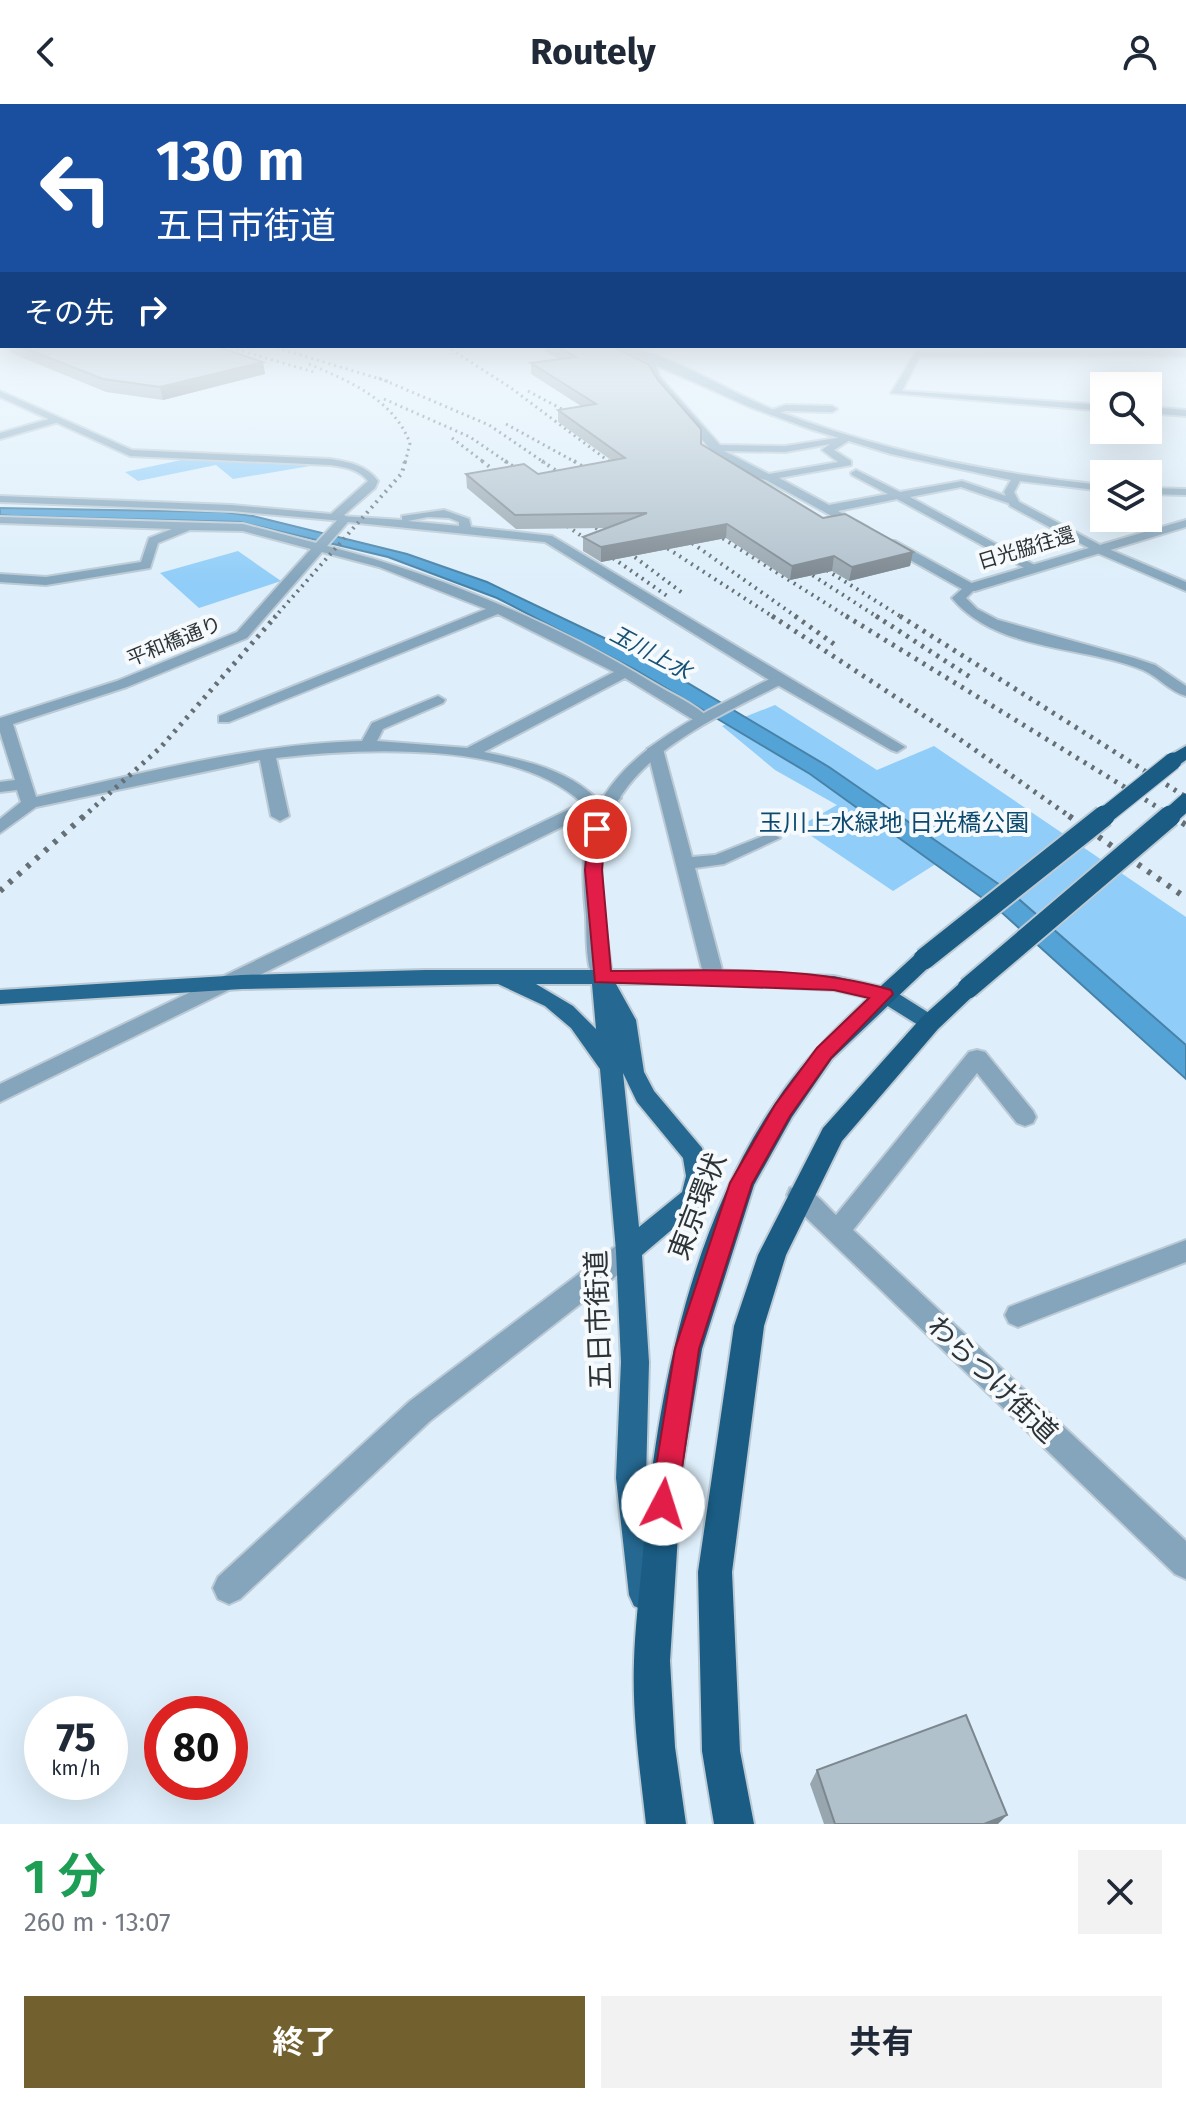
<!DOCTYPE html>
<html lang="ja">
<meta charset="utf-8">
<style>
body{margin:0;font-family:"Fira Sans","Noto Sans JP",sans-serif;background:#f2f2f3;color:#1f2937;height:100vh;display:flex;flex-direction:column;font-size:30px;white-space:nowrap}
*{box-sizing:border-box;margin:0}
p{font-size:26px;color:#747a83}
.icon{flex:none;width:44px;height:44px;fill:none;stroke:currentColor;stroke-width:2;stroke-linecap:round;stroke-linejoin:round}
.map{position:relative;height:1720px;overflow:hidden}
.drawer{display:flex;flex-direction:column;background:#fff;flex:1}
.drawer>*{flex:none}
.top-card{position:absolute;left:0px;top:0px;width:1186px;height:244px;box-shadow:0 8px 32px #0002;background:#1a4fa0;color:#fff;overflow:hidden}
.tools{position:absolute;left:1090px;top:268px;display:grid;gap:16px}
.tools a{display:grid;place-items:center;width:72px;height:72px;border-radius:0px;background:#fff;box-shadow:0 8px 32px #0002;font-size:40px}
.speed{position:absolute;left:24px;top:1592px;display:flex;gap:16px;font-size:40px;font-weight:700;text-align:center}
.speed>*{display:grid;place-content:center;width:104px;height:104px;border-radius:50%;background:#fff;box-shadow:0 8px 32px #0002;line-height:1}
.speed small{font-size:20px;font-weight:400}
.speed .limit{border:12px solid #d22;background:#fff;color:#111}
.pin{position:absolute;display:grid;place-items:center;width:68px;height:68px;color:#fff;margin:-34px;border:4px solid #fff;border-radius:50%;box-shadow:0 2px 8px #0007}
.me{position:absolute;width:88px;margin:-44px;rotate:5deg;stroke-linejoin:round;filter:drop-shadow(0 0 6px #0008)}
.turn{display:flex;align-items:center;gap:28px;height:168px;padding:0 24px;font-size:36px}
.turn .icon{width:104px;height:104px;stroke-width:2.5}
.turn b{display:block;font-size:56px;line-height:68px}
.then{display:flex;align-items:center;height:76px;padding:0 24px;background:#0003;gap:16px;font-size:30px}
.round{display:grid;place-items:center;flex:none;width:84px;height:84px;border-radius:0px;background:#f2f2f3}
.overview{display:flex;align-items:center;justify-content:space-between;height:136px;padding:0 24px}
h1{font-size:48px;font-weight:700;line-height:60px;color:#1e9e55}
.primary-button{display:flex;gap:16px;margin-top:auto;padding:16px 24px}
.primary-button a{flex:1;height:92px;border-radius:0px;background:#72602f;color:#fff;font-size:32px;font-weight:700;line-height:92px;text-align:center}
.primary-button a+a{background:#f2f2f3;color:#1f2937}
header{display:flex;justify-content:space-between;align-items:center;height:104px;padding:0 24px;background:#fff;font-size:36px;font-weight:700}
.map>svg:first-child{display:block}
</style>
<header><svg class="icon" aria-label="back" viewBox="0 0 24 24"><path d="M15 5l-7 7 7 7"/></svg>Routely<svg class="icon" aria-label="person" viewBox="0 0 24 24"><circle cx="12" cy="8" r="4"/><path d="M4 21q1-7 8-7t8 7"/></svg></header>
<div class="map">
<svg width="1186" height="1720" viewBox="0 0 1186 1720">
<rect width="100%" height="100%" fill="#deeffb"/>
<g fill="#90cdf8">
<path d="M181,356L316,361L233,375L216,361L138,377L125,368Z"/>
<path d="M238,447L281,477L199,504L160,469Z"/>
<path d="M775,601L877,666L934,642L1186,813V952L942,756L893,787L798,723L837,701L775,666L722,622Z"/>
</g>
<path fill="#54a3d7" stroke="#4882a7" stroke-width="2" d="M0,404L223,408L253,412L407,450L487,478L644,553L829,663L1013,790L1186,941V975L999,806L810,670L634,565L497,494L388,453L240,418L12,412L0,411Z"/>
<g fill="none" stroke-linecap="round" stroke-linejoin="round">
<defs>
<g id="minor">
<path d="M1186,246V252L919,253L902,287L1104,301V307L891,289L916,248Z"/>
<path d="M647,250H653L659,272L720,341L785,342L850,332V336L834,346L851,357V361L779,374L829,401L888,390L852,371L851,369L856,366L900,388L962,377L1015,395L1017,397L1011,400L961,383L910,393L1040,464L1030,467L897,395L838,407L867,423L869,425L863,429L766,376L754,373L714,350L651,273ZM830,340L822,346L838,358L769,370L724,347L785,348Z"/>
<path d="M786,301L832,302L837,305L832,308L786,307L771,311L766,308Z"/>
<path d="M1148,303L1186,306V312L1148,309Z"/>
<path d="M56,313L59,318L0,335V329Z"/>
<path d="M444,406L469,415L471,423L552,432L905,643L897,648L891,646L774,579L545,438L348,418L327,442C440,471 553,518 653,579C671,590 695,600 710,615L707,618H697L625,574L484,648C523,656 566,665 596,694L613,689L621,694L0,998V980L582,699C515,636 361,644 276,654L289,712L280,717L271,712L260,656L36,703L0,729V715L21,698L17,686L0,688V678L15,676L0,628V614L117,577L237,528L311,445L243,427L190,426L158,439L150,464L46,481L0,478V470L46,473L141,458L149,434L172,425L0,419V413L243,420L316,439L341,412L402,416V412ZM428,413L449,414L459,418V422L408,417ZM322,448L379,463L486,505L219,612V618H229L498,510L614,568L467,644L377,637L383,625L443,599L445,596L438,592L372,619L362,637C251,640 144,669 36,693L13,620L127,583L247,534Z"/>
<path d="M887,437H895L975,481L976,484L966,494L977,505L998,516L1134,554L1155,561L1186,582V592C1170,588 1159,573 1143,566C1083,541 996,548 952,494L962,485L887,443Z"/>
<path d="M1099,441L1186,478V487L1095,448L1093,445Z"/>
<path d="M655,640L663,645L692,753L715,751L771,729L780,734L724,760L695,764L724,873L714,880L704,873L647,645Z"/>
<path d="M977,946L985,948L1033,1007L1036,1013L1033,1019L1025,1022L1017,1019L977,969L853,1126L1186,1437V1475L1175,1470L790,1098L787,1091L790,1084C809,1078 823,1099 836,1111L969,948Z"/>
<path d="M629,1136L638,1139L642,1147L638,1155L430,1317L240,1495L229,1500L218,1495L213,1484L218,1473L410,1297L620,1139Z"/>
<path d="M1186,1136V1158L1018,1223L1009,1219L1005,1211L1009,1203Z"/>
</g>
<g id="tertiary">
<path d="M613,242C660,242 730,290 777,307C882,347 992,370 1104,381V387L1020,377L1014,388L1019,398L1100,441L1186,416V423L975,487H965V481L1089,444L1010,402L1004,388L1011,376L891,350L810,325L750,303Z"/>
<path d="M0,287L132,346L330,355C349,358 366,361 378,377L375,384L344,411L349,414L343,417L232,407L0,398V392L232,401L331,410L368,377C359,365 344,363 330,361L130,352L0,293Z"/>
<path d="M1148,384L1186,385V391L1148,390Z"/>
<path d="M779,572L784,573V579C723,610 623,652 606,727C595,774 607,826 612,873L609,878H595C585,861 587,831 586,811C583,783 581,753 589,726C606,661 680,620 735,593C749,586 764,576 779,572Z"/>
</g>
<path id="primary" d="M425,866H714L834,872L891,885L937,914L941,919L937,924H923L878,896L834,886L714,880H616L636,916L644,968L654,987L702,1044L710,1072L702,1100L642,1151L649,1258L646,1374L661,1491L656,1502L645,1507L634,1502L629,1491L616,1374L621,1258L616,1147L600,965L571,924L545,902L498,880L242,885L0,900V886L242,871ZM536,880H592L596,925L573,902ZM623,969L637,998L683,1054L686,1072L682,1088L639,1123Z"/>
<g id="trunk">
<path d="M1184,238L1186,239V246L1180,242Z"/>
<path d="M1186,642V656L1179,661H1167V653Z"/>
<path d="M924,848L932,850L935,855L932,860L832,955L792,1013L754,1081L702,1245L682,1368L670,1557L675,1643L686,1720H646C640,1666 632,1611 634,1557C635,1525 639,1492 642,1460C655,1304 686,1131 775,999C813,941 865,897 916,850Z"/>
<path d="M968,876L979,884L976,889L938,925L842,1037L786,1151L764,1222L732,1468L740,1647L754,1720H714L702,1647L698,1468L734,1222L758,1151L823,1024L922,913L960,879Z"/>
</g>
</defs>
<use href="#minor" stroke="#bbcad4" stroke-width="4"/>
<use href="#tertiary" stroke="#bbcad4" stroke-width="4"/>
<use href="#primary" stroke="#bbcad4" stroke-width="4"/>
<use href="#trunk" stroke="#bbcad4" stroke-width="4"/>
<use href="#minor" fill="#84a5bc" fill-rule="evenodd"/>
<use href="#tertiary" fill="#84a5bc" fill-rule="evenodd"/>
<use href="#primary" fill="#256891" fill-rule="evenodd"/>
<use href="#trunk" fill="#1a5c84" fill-rule="evenodd"/>
<g stroke="#656f75" stroke-width="3" stroke-dasharray="2 4" stroke-linecap="butt">
<path d="M225,242L317,269"/>
<path d="M271,242L390,278"/>
<path d="M446,242L511,284L611,359"/>
<path d="M309,260C349,277 393,295 410,339L405,359"/>
<path d="M379,274L489,321L545,359"/>
<path d="M528,287L584,317"/>
<path d="M384,295L470,333L508,359"/>
<path d="M506,320L577,359"/>
<path d="M452,334L485,359"/>
</g>
<g stroke="#656f75" stroke-width="4" stroke-dasharray="2 5" stroke-linecap="butt">
<path d="M482,357L512,380"/>
<path d="M505,357L531,375"/>
<path d="M542,357L575,380"/>
<path d="M574,357L600,374"/>
<path d="M608,357L625,370"/>
<path d="M550,410L670,494"/>
<path d="M579,411L685,491"/>
<path d="M705,423L849,514"/>
<path d="M675,427L798,514"/>
<path d="M650,433L775,514"/>
<path d="M809,455L903,514"/>
<path d="M795,460L879,514"/>
<path d="M274,514L402,369L405,357"/>
</g>
<g stroke="#656f75" stroke-width="5" stroke-dasharray="3 6" stroke-linecap="butt">
<path d="M772,512L958,634L1072,714"/>
<path d="M795,512L838,543"/>
<path d="M846,512L1175,714"/>
<path d="M876,512L973,575"/>
<path d="M900,512L1186,693"/>
<path d="M82,714L161,643L276,512"/>
</g>
<g stroke="#656f75" stroke-width="6" stroke-dasharray="4 8" stroke-linecap="butt">
<path d="M1069,712L1186,794"/>
<path d="M1172,712L1186,721"/>
<path d="M0,787L84,712"/>
</g>
<defs>
<g id="trunk-bridge-far1">
<path d="M1102,714L1173,657"/>
<path d="M1168,714L1186,698"/>
</g>
<g id="trunk-bridge">
<path d="M924,855L1104,712"/>
<path d="M968,884L1170,712"/>
</g>
</defs>
<use href="#trunk-bridge-far1" stroke="#bbcad4" stroke-width="20" stroke-linecap="butt"/>
<use href="#trunk-bridge" stroke="#bbcad4" stroke-width="25" stroke-linecap="butt"/>
<use href="#trunk-bridge-far1" stroke="#1a5c84" stroke-width="17"/>
<use href="#trunk-bridge" stroke="#1a5c84" stroke-width="21"/>
</g>
<g fill="#98a6af">
<path d="M8,242H115L263,258L265,270L163,296L106,288L11,249Z"/>
<path d="M546,242H612L658,276L701,340L823,414L913,448L910,462L849,477L832,467L790,476L726,434L601,458L583,447V433L608,424L516,425L467,384L466,370H538L611,356L558,318V306L581,302L531,270V259L559,255L546,248Z"/>
<path d="M817,1666L998,1720H824L810,1680Z"/>
</g>
<g fill="#7c878f">
<path d="M263,258L265,270L163,296L160,283Z"/>
<path d="M727,420L726,434L601,458V443Z"/>
<path d="M913,448L910,462L849,477L852,463Z"/>
<path d="M834,452L832,467L790,476L792,462Z"/>
<path d="M1007,1711L998,1720H984Z"/>
</g>
<g fill="#b1c1cc" stroke="#7c878f" stroke-width="2">
<path d="M19,242H115L126,243L130,242H215L263,258L160,283L103,275Z"/>
<path d="M555,242H612L648,260L658,276L701,325V340L823,414L845,410L913,448L852,463L834,452L792,462L727,420L601,443L583,433L647,409L515,411L466,370L524,360L538,370L625,354L558,306L596,300L531,259L576,253Z"/>
<path d="M966,1611L1007,1711L984,1720H835L817,1666Z"/>
</g>
<linearGradient id="sky" x2="0" y2="1"><stop stop-color="#6dade1"/><stop offset="0.5" stop-color="#f0f8fd"/><stop offset="1" stop-color="#f0f8fd" stop-opacity="0"/></linearGradient>
<rect width="1186" height="478" fill="url(#sky)"/>
<path fill="#e11d48" stroke="#92132f" stroke-width="2" d="M597,720L605,725L602,766L611,867C703,867 801,860 891,886L893,890L831,954L790,1012L752,1080L699,1245L677,1400L673,1409L663,1413L654,1409L650,1400L675,1245L730,1079L775,1001L817,944L869,894L834,886L595,878L585,766L589,725Z"/>
<g text-anchor="middle" stroke-width="8" stroke-linejoin="round" paint-order="stroke">
<g font-size="20" fill="#2d3438" stroke="#f7fafc">
<text transform="translate(1026 444) rotate(-17)" y="7">日光脇往還</text>
<text transform="translate(174 537) rotate(-22)" y="7">平和橋通り</text>
</g>
<g font-size="22" font-style="italic" fill="#155175" stroke="#f7fafc">
<text transform="translate(651 548) rotate(28)" y="8">玉川上水</text>
</g>
<g font-size="24" fill="#0b4a6e" stroke="#f7fafc">
<text x="894" y="727">玉川上水緑地 日光橋公園</text>
</g>
<g font-size="28" fill="#2d3438" stroke="#f7fafc">
<text transform="translate(697 1102) rotate(-69)" y="10">東京環状</text>
<text transform="translate(598 1216) rotate(-92)" y="10">五日市街道</text>
<text transform="translate(993 1275) rotate(44)" y="10">わらつけ街道</text>
</g>
</g>
</svg>
<div class="tools">
<a><svg class="icon" aria-label="search" viewBox="0 0 24 24"><circle cx="10" cy="10" r="6"/><path d="M15 15l6 6"/></svg></a>
<a><svg class="icon" aria-label="layers" viewBox="0 0 24 24"><path d="M12 4l9 5-9 5-9-5zM3 14l9 5 9-5"/></svg></a>
</div>
<div class="speed"><div>75<small>km/h</small></div><div class="limit">80</div></div>
<div class="pin" style="left:597px;top:725px;background:#d93025"><svg class="icon" aria-label="arrive" viewBox="0 0 24 24"><path d="M6 21V4h12l-3 4 3 4H6"/></svg></div>
<svg class="me" style="left:663px;top:1400px" viewBox="-20 -20 40 40"><circle r="19" fill="#fff"/><path d="M0-13L10 11 0 6-10 11z" fill="#e11d48"/></svg>
<div class="top-card">
<div class="turn"><svg class="icon" aria-label="left" viewBox="0 0 24 24"><path d="M17 20v-9H6M10 6l-5 5 5 5"/></svg><div><b>130 m</b>五日市街道</div></div>
<div class="then">その先<svg class="icon" aria-label="right" viewBox="0 0 24 24"><path d="M7 20v-9h11M14 6l5 5-5 5"/></svg></div>
</div>
</div>
<section class="drawer">
<div class="overview"><div><h1>1 分</h1><p>260 m · 13:07</p></div><a class="round"><svg class="icon" aria-label="close" viewBox="0 0 24 24"><path d="M6 6l12 12M18 6L6 18"/></svg></a></div>
<div class="primary-button"><a>終了</a><a>共有</a></div>
</section>
